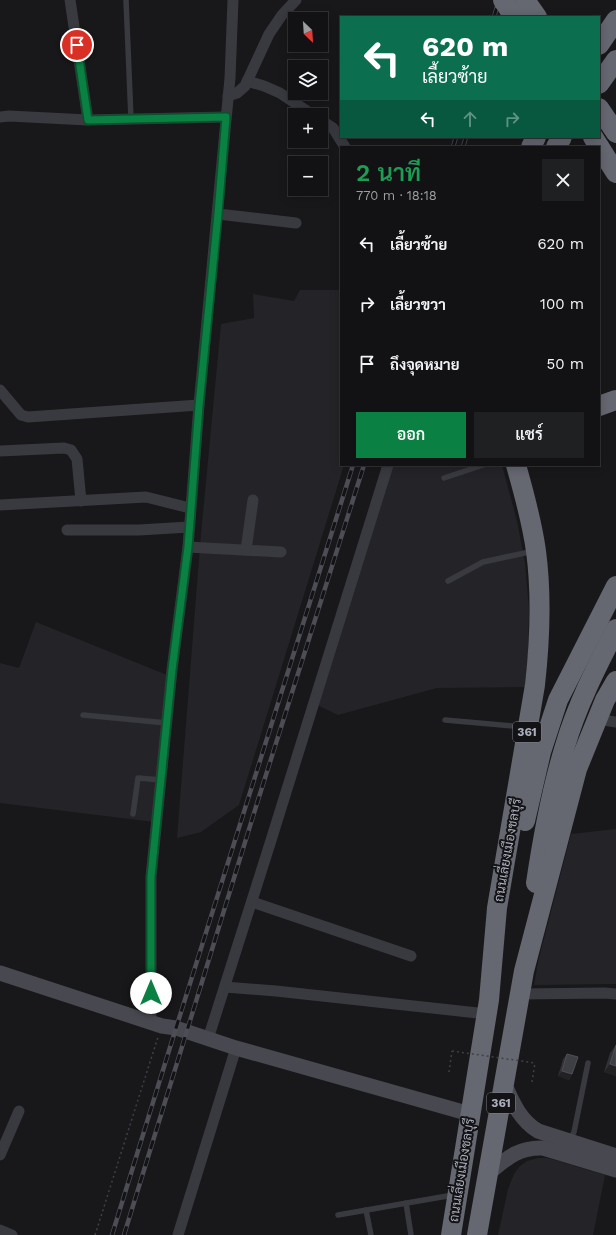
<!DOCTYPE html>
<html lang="th">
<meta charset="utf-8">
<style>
body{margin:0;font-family:"Work Sans",Sarabun,sans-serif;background:#1f2022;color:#f1f3f6;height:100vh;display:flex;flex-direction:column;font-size:15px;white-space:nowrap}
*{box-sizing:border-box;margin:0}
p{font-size:13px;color:#9c9ea0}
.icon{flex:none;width:22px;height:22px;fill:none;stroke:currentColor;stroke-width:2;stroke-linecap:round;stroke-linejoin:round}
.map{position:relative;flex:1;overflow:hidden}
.sheet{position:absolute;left:340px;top:146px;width:260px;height:320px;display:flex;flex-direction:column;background:#121214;border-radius:0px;box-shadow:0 2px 10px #0003,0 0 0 1px #313234}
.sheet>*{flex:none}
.guide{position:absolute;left:340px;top:16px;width:260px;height:122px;border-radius:0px;box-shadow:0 2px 10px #0003,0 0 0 1px #313234;background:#0b6e4f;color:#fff;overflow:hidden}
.needle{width:26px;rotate:155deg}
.fabs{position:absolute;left:288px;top:12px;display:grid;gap:8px}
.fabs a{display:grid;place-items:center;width:40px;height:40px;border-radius:0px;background:#121214;box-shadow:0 2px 10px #0003,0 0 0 1px #313234;font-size:20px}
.pin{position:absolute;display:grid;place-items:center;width:34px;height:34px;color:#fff;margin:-17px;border:2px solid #fff;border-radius:50%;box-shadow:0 1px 4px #0007}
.me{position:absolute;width:44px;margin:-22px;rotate:0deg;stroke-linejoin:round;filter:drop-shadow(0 0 3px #0008)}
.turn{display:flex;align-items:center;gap:14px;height:84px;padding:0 16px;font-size:18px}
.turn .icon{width:52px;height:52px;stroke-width:2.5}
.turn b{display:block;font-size:28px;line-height:34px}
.lanes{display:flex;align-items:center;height:38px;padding:0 16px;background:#0003;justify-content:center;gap:20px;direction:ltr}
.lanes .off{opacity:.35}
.round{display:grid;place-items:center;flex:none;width:42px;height:42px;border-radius:0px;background:#1f2022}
.summary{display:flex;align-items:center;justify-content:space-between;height:68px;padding:0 16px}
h1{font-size:24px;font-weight:600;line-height:30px;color:#1e9e55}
.action{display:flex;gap:8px;margin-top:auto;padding:8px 16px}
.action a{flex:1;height:46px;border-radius:0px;background:#0b8043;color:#fff;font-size:16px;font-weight:600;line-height:46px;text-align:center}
.action a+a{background:#1f2022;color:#f1f3f6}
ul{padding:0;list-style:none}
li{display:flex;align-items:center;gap:12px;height:60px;padding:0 16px}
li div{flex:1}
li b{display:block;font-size:15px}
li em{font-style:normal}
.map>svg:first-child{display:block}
</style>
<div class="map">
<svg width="616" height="1235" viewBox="0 0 616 1235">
<rect width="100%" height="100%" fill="#18181a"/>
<g fill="#242428">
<path d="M300,290H341V465H344L239,805L201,832L177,838L201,534L221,324L254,318L253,294L294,301Z"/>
<path d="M393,465H502L517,521L525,563L529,609L528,654L525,687L437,688L338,715L313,703Z"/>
<path d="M36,622L167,675L154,822L0,803V663L19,668Z"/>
<path d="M616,829V984L534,985L538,962L571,834Z"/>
<path d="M538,1158H548L605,1175L593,1235H498L508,1189L514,1174L520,1166L527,1161Z"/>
</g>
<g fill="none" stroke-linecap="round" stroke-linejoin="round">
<g stroke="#3f4047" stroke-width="1.5" stroke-dasharray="2 3" stroke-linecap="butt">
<path d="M449,1072L452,1051"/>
<path d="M532,1082L535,1063"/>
<path d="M95,1235L158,1037"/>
</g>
<g stroke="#393940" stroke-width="5.5">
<path d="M126,0L131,119"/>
<path d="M444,478L483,465"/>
<path d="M448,581L483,562L534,551"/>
<path d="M83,715L167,723"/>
<path d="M445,720L524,727"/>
<path d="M133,814L138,778L161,780"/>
<path d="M569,1141L574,1132L588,1063"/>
<path d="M406,1203L411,1235"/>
<path d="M366,1210L371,1235"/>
<path d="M338,1215L453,1195"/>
</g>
<g stroke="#393940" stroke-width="11">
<path d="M70,0L88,120"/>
<path d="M247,81L264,86L280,93L313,115"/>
<path d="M228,96L237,93L245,86L269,34L282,15L296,0"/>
<path d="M0,117L9,116L88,120L225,117"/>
<path d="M321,120L333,128L345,147"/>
<path d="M218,214L296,223"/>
<path d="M0,390L21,415L28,417L199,405"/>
<path d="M0,451L64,448L71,450L77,459L81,501"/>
<path d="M0,505L146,497L190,508"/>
<path d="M67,530H139L189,527"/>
<path d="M188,547L281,552"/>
<path d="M246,550L253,500"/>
<path d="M597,719L616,722"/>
<path d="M252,902L411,956"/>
<path d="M225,987L276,991L487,1014"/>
<path d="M520,994L605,993L616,994"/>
<path d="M151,1022V877L172,670L188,547L199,405L230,78L233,0"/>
<path d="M208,1039C269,848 329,656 388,465"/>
<path d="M0,1155L19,1111"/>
<path d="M0,1230L12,1235"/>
<path d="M178,1235L236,1048"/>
</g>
<g stroke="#474850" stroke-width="15">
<path d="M0,973L162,1026L176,1028L236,1048L470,1114"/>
<path d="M505,1085C513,1103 520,1120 538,1131L616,1156"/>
<path d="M489,1173C506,1159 518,1147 543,1148L616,1170"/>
</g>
<g stroke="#656771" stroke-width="20">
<path d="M525,0L537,17"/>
<path d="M599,45L616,20"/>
<path d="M599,84L616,60"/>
<path d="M599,108L616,133"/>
<path d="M593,137L616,173"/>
<path d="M531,147L536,137"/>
<path d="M556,147L562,137"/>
<path d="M599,406L616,400"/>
<path d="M525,821L541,752L558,700L616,586"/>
<path d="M536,883C543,836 551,791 565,746C577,705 597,666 616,629"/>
<path d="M451,1235L489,1000L497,908L535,685C540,640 542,596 536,551C532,522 524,493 516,465"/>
<path d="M477,1235L524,971L577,769L605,700L616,681"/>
</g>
<defs>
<g id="rail">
<path d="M494,17L499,0"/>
<path d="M504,17L509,0"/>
<path d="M453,147L456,137"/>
<path d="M463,147L466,137"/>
<path d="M112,1235L176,1028L353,465"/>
<path d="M124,1235L259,797L364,465"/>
</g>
</defs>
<use href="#rail" stroke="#4c4d55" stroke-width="4.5"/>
<use href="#rail" stroke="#131316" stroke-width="3" stroke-dasharray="9" stroke-linecap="butt"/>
<path stroke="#3f4047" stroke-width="1.5" stroke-dasharray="2 3" stroke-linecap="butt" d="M452,1051L535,1063"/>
<path stroke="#656771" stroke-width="20" d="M503,0L514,17"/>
</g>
<g fill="#313136">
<path d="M616,1045V1076L604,1072L610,1053Z"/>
<path d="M567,1054L572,1074L569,1080L558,1076L563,1059Z"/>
</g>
<g fill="#222225">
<path d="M610,1064L616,1066V1076L604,1072Z"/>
<path d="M562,1071L572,1074L569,1080L558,1076Z"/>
</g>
<g fill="#3e3f44" stroke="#4f5057">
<path d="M616,1045V1066L610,1064Z"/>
<path d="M567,1054L578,1057L572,1074L562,1071Z"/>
</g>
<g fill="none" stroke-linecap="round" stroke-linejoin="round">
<defs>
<path id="route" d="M77,45L88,120L226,117L218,214L199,406L188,547L172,670L151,877V993"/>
</defs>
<use href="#route" stroke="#07532c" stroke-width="10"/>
<use href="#route" stroke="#0b8043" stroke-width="7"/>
</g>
<g text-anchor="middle" stroke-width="4" stroke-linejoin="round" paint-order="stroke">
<g fill="#131316" stroke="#7d7f8a" stroke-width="1">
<rect x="513" y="722" width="28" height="20" rx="3"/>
<rect x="487" y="1093" width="28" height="20" rx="3"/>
</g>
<g font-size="12" font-weight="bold" fill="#aaadbb">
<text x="527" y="736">361</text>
<text x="501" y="1107">361</text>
</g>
<g font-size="13" fill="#aaadbb" stroke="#131316">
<text transform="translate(507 850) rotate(-80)" y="5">ถนนเลี่ยงเมืองชลบุรี</text>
<text transform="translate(461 1170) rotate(-81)" y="5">ถนนเลี่ยงเมืองชลบุรี</text>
</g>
</g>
</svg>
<div class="fabs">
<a><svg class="needle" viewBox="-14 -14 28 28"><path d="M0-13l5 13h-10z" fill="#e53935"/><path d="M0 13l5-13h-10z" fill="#9c9ea0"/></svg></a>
<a><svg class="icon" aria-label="layers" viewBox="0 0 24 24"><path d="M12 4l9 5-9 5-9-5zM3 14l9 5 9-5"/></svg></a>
<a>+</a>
<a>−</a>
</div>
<div class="pin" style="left:77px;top:45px;background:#d93025"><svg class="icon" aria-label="arrive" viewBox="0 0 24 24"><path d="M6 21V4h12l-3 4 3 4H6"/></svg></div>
<svg class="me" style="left:151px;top:993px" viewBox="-20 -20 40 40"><circle r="19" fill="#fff"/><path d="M0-13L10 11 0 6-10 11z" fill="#0b8043"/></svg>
<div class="guide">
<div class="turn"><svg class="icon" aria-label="left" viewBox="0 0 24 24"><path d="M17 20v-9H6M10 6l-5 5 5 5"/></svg><div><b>620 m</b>เลี้ยวซ้าย</div></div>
<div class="lanes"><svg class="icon" aria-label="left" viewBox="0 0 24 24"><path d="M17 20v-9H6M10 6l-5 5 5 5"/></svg><svg class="icon off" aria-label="ahead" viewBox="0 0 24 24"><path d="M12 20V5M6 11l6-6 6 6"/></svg><svg class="icon off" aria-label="right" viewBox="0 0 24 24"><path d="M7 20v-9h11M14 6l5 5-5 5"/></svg></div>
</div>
<section class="sheet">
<div class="summary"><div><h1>2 นาที</h1><p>770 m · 18:18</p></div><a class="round"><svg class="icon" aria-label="close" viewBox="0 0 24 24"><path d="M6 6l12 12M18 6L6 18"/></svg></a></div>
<ul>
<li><svg class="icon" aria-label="left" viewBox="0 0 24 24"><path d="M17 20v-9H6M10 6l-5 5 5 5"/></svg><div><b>เลี้ยวซ้าย</b></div><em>620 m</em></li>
<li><svg class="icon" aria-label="right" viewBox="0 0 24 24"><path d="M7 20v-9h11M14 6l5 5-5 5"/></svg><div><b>เลี้ยวขวา</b></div><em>100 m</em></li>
<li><svg class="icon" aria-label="arrive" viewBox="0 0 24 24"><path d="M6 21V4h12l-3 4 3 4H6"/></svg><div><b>ถึงจุดหมาย</b></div><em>50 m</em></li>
</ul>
<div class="action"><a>ออก</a><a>แชร์</a></div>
</section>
</div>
